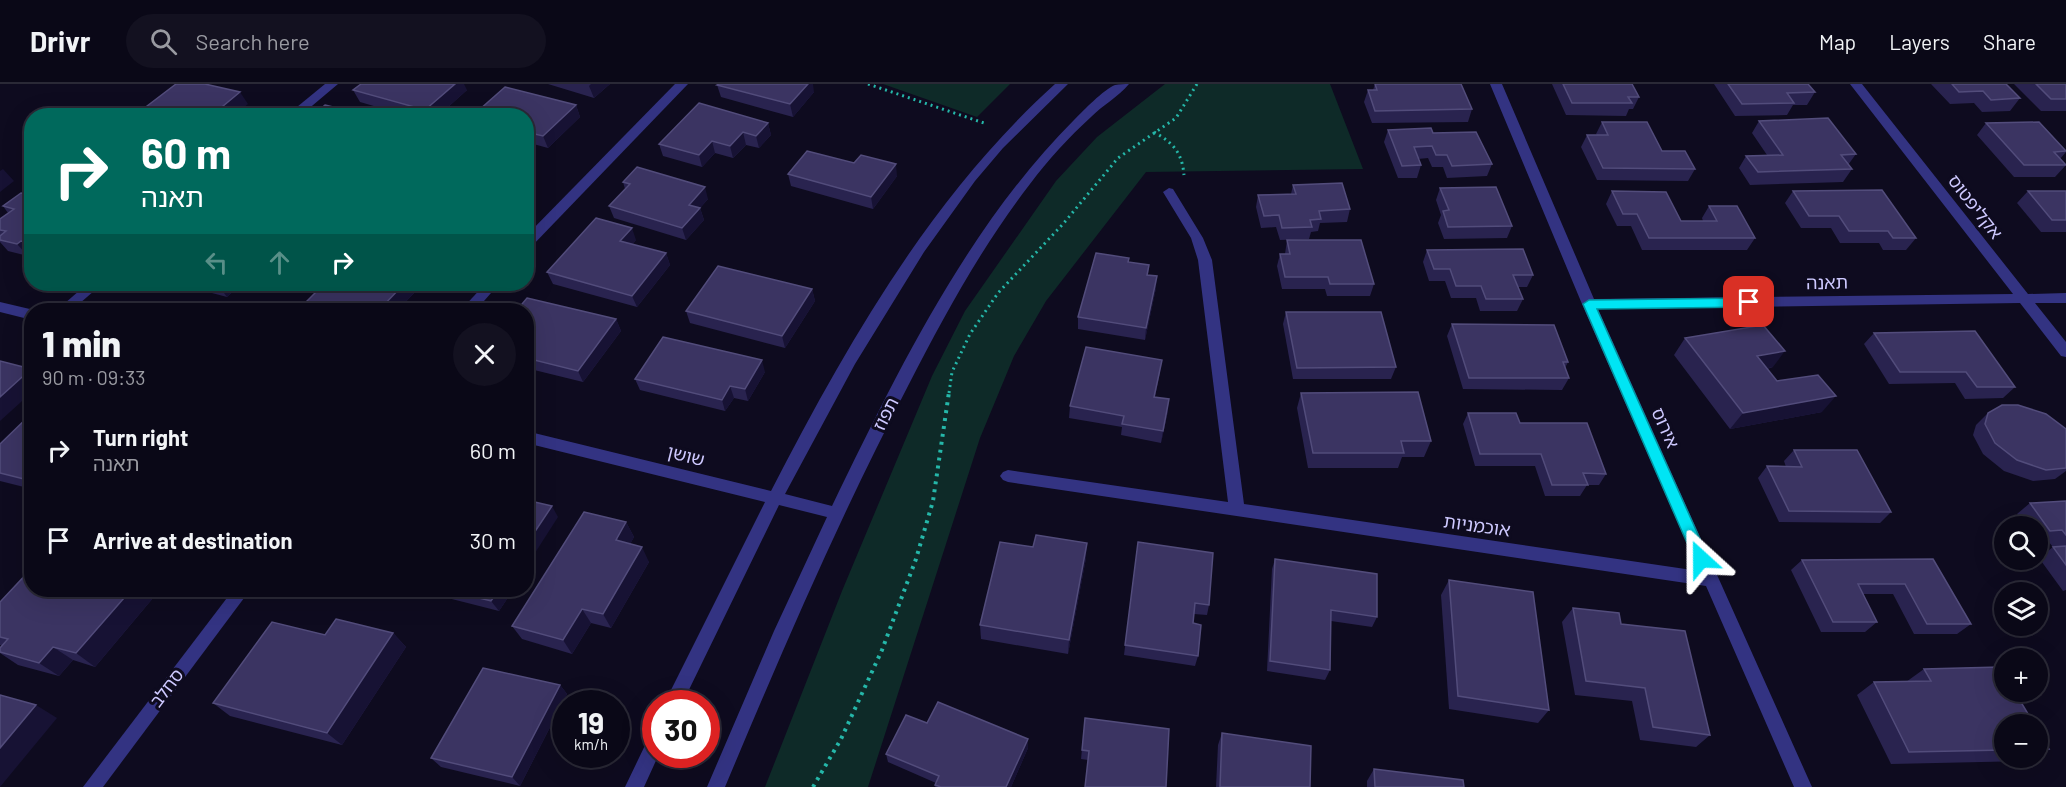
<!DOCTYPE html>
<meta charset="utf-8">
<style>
body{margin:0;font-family:Barlow,"Noto Sans Hebrew",sans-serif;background:#131120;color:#f1f3f6;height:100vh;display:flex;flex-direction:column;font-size:22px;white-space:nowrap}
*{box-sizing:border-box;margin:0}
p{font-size:20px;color:#999aa1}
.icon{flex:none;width:33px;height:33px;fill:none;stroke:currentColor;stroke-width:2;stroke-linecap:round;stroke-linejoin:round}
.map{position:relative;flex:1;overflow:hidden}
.details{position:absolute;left:24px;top:219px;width:510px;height:294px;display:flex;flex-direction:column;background:#0a0817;border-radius:24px;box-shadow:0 6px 24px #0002,0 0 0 2px #2a2936}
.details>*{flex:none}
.banner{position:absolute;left:24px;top:24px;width:510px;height:183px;border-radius:24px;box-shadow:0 6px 24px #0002,0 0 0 2px #2a2936;background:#00695c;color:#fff;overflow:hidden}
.fabs{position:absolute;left:1994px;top:432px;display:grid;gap:12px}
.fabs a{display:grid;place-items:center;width:54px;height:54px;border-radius:50%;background:#0a0817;box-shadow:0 6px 24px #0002,0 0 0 2px #2a2936;font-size:30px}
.speed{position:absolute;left:552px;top:606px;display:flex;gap:12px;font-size:30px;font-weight:700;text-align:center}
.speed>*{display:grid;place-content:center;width:78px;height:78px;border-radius:50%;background:#0a0817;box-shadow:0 6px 24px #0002,0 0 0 2px #2a2936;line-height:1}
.speed small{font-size:15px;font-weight:400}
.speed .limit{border:9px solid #d22;background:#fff;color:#111}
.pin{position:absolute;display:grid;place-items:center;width:51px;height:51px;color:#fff;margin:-26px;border-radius:12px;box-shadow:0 3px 9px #0006}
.me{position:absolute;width:66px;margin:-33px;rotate:336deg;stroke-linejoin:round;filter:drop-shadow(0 0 4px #0008)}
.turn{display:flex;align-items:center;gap:21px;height:126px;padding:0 18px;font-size:27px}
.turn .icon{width:78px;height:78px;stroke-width:2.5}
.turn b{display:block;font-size:42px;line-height:51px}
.lanes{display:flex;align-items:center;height:57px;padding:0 18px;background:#0003;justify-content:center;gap:30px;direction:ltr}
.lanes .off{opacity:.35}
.round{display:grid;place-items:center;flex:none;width:63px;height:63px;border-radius:32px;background:#131120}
.overview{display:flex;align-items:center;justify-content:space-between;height:102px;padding:0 18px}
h1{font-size:36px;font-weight:800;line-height:45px}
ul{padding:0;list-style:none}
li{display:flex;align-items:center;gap:18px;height:90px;padding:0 18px}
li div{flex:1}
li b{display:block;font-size:22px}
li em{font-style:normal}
header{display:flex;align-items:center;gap:36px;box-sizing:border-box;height:84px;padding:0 30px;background:#0a0817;border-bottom:2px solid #2a2936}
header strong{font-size:28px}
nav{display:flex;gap:33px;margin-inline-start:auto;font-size:21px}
.search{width:420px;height:54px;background:#131120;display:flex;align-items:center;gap:15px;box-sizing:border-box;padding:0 21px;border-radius:33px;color:#999aa1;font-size:22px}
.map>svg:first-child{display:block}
</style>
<header>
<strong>Drivr</strong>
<div class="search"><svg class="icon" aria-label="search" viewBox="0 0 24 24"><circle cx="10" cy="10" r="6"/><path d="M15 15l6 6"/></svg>Search here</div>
<nav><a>Map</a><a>Layers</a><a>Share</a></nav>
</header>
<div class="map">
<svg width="2066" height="703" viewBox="0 0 2066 703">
<rect width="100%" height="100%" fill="#0e0b1f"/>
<g fill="#0e2a28">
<path d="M883,0H1010L977,33Z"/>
<path d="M1165,0H1330L1363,85L1146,88L1046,217L1014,272L980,354L868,703H765L842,507L932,292L965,227L1056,97L1097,53Z"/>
</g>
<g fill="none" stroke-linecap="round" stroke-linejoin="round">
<g stroke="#25b7a9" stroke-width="3" stroke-dasharray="2 4" stroke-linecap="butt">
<path d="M868,0L987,40"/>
<path d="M1154,48C1173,59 1182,68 1184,91"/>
<path d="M949,309L952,288L970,250L998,209L1063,140L1118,74L1176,34L1197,0"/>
</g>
<path stroke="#25b7a9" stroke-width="4" stroke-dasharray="3 5" stroke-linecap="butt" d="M813,703L841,655L882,566L916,475L933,417L949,308"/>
<g fill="#333382" fill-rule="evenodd">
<path d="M325,0H338L300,32H286Z"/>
<path d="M675,0H688L531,163L526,164V152Z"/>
<path d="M1055,0H1068L1003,64L975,97L924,168L855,280L785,410L832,422C897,288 968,142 1074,36C1084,26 1103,6 1115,1C1119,0 1125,0 1129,0C1118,13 1103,21 1091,33C1069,53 1048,76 1030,100C982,162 944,232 908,302C840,432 782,567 725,703H707L774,547L827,433L779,421L682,620H664L765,418L526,359V347L771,407C847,260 931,112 1055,0Z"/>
<path d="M1490,0H1502L1594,215L2013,210L1850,0H1862L2028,210L2066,209V219H2035L2066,258V273L2061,272L2020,219L1598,225L1812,703H1794L1706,502L1008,398L1003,396L1000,392L1003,388L1008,386L1228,418L1198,176L1191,154L1163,108L1169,104L1173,105L1203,154L1212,176L1244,420L1699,487L1582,220Z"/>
<path d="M87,200H102L72,226H57Z"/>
<path d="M485,200H499L476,226H461Z"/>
<path d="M0,218L34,226H32V236L0,228Z"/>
<path d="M233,506H250L103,703H83Z"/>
<path d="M656,649V670H659L644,703H625L650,651Z"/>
</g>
</g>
<g fill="#29234f">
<path d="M548,0H610L594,14Z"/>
<path d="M1375,0L1472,25L1468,38L1372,39L1364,18L1368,6H1373Z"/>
<path d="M1552,0H1632L1639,13L1633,25H1629L1626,32L1566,31Z"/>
<path d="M1714,0H1808L1815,8L1807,21H1793L1787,31L1735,32Z"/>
<path d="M1931,0H2006L2020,14L2010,27L1982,28L1974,19L1950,20Z"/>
<path d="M2014,0H2066V27H2041Z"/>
<path d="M717,1L814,8L793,33L721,13Z"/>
<path d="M353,6H467L438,32H408L360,18Z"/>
<path d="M576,21L580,33L548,64L526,58V32H480L478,27Z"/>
<path d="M1759,37L1856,70L1848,81L1852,85L1843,98L1750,101L1739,84L1746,72L1767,71L1752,49Z"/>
<path d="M1602,38L1662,67L1695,85L1688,97L1597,96L1581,63L1587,51H1597L1596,50Z"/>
<path d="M768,39L771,51L759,64L746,61L733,74L715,69L702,83L663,72L659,60Z"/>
<path d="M1986,39L2066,67V68L2060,75L2066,81L2055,93H2014L1977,51Z"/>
<path d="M1388,46L1433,49L1492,80L1487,92L1447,94L1443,83H1432L1428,74L1418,75L1421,81L1417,94H1398L1384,58Z"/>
<path d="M854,79L897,92L873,125L791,102L788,90Z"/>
<path d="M623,98L708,115L700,124L704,136L686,156L614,134L609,122L625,105Z"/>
<path d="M1293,101L1350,125L1347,138L1320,139L1318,147L1311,148L1309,155L1280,156L1276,143L1261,144L1256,123L1258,111L1291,110Z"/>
<path d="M1440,104L1512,142L1507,154L1444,155L1438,139L1441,131L1436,116Z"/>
<path d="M1612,107L1681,137H1703L1702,134L1709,122L1755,154L1747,166H1642L1631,142H1617L1606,120Z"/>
<path d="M1793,107L1916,154L1906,166H1883L1879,159H1840L1831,144H1801L1785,119Z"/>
<path d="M2028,107H2066V148H2041L2017,119Z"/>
<path d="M32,112V170L28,172L8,167L0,158V135L8,129L3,122Z"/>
<path d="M636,156L632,161L666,169L670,181L637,223L553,200L547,188Z"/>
<path d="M1287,156L1374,200L1370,212H1327L1325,205H1282L1277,182L1280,170H1285Z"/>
<path d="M1427,166L1533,191L1527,203H1518L1523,215L1517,227H1480L1476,214H1451L1445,197H1429L1423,178Z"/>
<path d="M1129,178L1149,181L1148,191L1156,204L1145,256L1078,245V233Z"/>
<path d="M178,200H241L227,213Z"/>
<path d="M812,205L815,217L785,264L690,239L686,227Z"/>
<path d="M415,208L398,226H305L302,222Z"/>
<path d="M526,226L616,235L621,247L583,298L526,284Z"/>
<path d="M1286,228L1396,283L1391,295H1293L1283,240Z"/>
<path d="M1452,240L1568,278L1565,284L1569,294L1562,306L1463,305L1447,252Z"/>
<path d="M1874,249L2015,303L2003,314L1965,315L1955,299L1889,300L1864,260Z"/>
<path d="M1685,254L1773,283L1767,285L1777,297L1822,328L1730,345L1674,271Z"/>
<path d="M765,288L748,317L734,314L725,327L640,306L635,295Z"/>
<path d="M1160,288L1155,313L1168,327L1161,359L1121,351L1122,343L1069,334L1070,322Z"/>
<path d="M1301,309L1431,357L1424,373H1402L1398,384H1308L1297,324Z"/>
<path d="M32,329V405L0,397V360Z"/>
<path d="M1468,329L1520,339L1606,390L1599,401H1587L1580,412H1545L1535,382H1475L1463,340Z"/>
<path d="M1988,329L2066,345V387L2055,395L2033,397L2004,387L1983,370L1973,351L1976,341Z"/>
<path d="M1794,366L1891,428L1880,439L1779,438L1758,394L1767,382L1786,383L1784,377Z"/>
<path d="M2066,417V506L2063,507L2039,474L2053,463L2048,457H2037V442H2025L2017,430L2030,419Z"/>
<path d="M626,438L634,453L630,460L649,478L611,544L591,539L572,570L522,555L512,542Z"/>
<path d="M1138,458L1209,521L1207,531L1194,530L1193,539L1198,572L1195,582L1124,571Z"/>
<path d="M1033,463L1086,474L1068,570L981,555L980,541Z"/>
<path d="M1275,475L1377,533L1372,543L1331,537L1330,586L1325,596L1267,587L1272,485Z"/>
<path d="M1933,475L1971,540L1957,550H1914L1893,510H1863L1877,538L1865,548H1821L1791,486L1802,476Z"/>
<path d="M1449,496L1549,626L1538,639L1449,625L1441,511Z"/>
<path d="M32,506H142L153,514L95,583L73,576L59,592L18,581L0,569V564L3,562L0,561V518Z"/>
<path d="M428,506H513L499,527L432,510Z"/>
<path d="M1573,524L1621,540L1710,651L1696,663L1640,656L1632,617L1575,611L1562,538Z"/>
<path d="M393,549L406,563L342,661L230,632L213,619L325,551Z"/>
<path d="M1924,585L2004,640V674H2033L2027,677L1891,680L1857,611L1874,598H1906Z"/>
<path d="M560,601L567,610L520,702L441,683L431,674Z"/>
<path d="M1085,634L1169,645L1088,676L1081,675Z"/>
<path d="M927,639L1028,664L1011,703H935L936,699L888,678L886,670Z"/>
<path d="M2037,645L2049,665L2037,671Z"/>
<path d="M1222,649L1310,703H1216L1218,661Z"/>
<path d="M1374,685L1464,703H1367V697Z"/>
</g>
<g fill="#171234">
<path d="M455,0H464L467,6L438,32H428L425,26Z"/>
<path d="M591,0H610L594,14L589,2Z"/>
<path d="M808,0H813L814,8L793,33L790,20Z"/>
<path d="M240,8L248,20L234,32H211Z"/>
<path d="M576,21L580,33L548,64L543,52Z"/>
<path d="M768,39L771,51L759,64L756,52Z"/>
<path d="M743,48L746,61L733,74L730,62Z"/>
<path d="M712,57L715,69L702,83L699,71Z"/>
<path d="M528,71L534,83L526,91V73Z"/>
<path d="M896,80L897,92L873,125L871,113Z"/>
<path d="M3,85L14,97L0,108V87Z"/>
<path d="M705,103L708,115L700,124L704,136L686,156L682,144L689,121Z"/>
<path d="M632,144L636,156L625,170L620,157Z"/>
<path d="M21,157L32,168V170L28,172L17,160Z"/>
<path d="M666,169L670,181L637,223L632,212Z"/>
<path d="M1157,192L1156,204L1145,256L1146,244Z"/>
<path d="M219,200H241L227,213L218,201Z"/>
<path d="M404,200H410L415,208L398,226H379Z"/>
<path d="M812,205L815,217L785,264L782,252Z"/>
<path d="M616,235L621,247L583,298L578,287Z"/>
<path d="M1785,267L1773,283L1745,289L1757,272Z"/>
<path d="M762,276L765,288L748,317L745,305Z"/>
<path d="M1162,276L1160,288L1152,324L1154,313Z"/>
<path d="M31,285L32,308L0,337V313Z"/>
<path d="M730,302L734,314L725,327L722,316Z"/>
<path d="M1836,312L1822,328L1730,345L1743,329Z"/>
<path d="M1169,315L1168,327L1161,359L1163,347Z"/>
<path d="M552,422L558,433L526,483V461Z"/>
<path d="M626,438L634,453L624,471L616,456Z"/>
<path d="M1087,459L1086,474L1068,570L1069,556Z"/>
<path d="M642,463L649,478L611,544L603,530Z"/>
<path d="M131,506H142L153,514L95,583L76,569Z"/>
<path d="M499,506H513L499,527L491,517Z"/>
<path d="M582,525L591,539L572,570L563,556Z"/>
<path d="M393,549L406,563L342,661L327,649Z"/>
<path d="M53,563L73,576L59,592L39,579Z"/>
<path d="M560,601L567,610L520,702L512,693Z"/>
<path d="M36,621L57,634L0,703V664Z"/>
<path d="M1028,655V664L1011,703H1006Z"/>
</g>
<g fill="#3b3462" stroke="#524c7b" stroke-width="1.5">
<path d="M176,0H205L240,8L211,32H134Z"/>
<path d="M361,0H455L425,26L353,6Z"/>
<path d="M719,0H808L790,20L717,1Z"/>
<path d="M1375,0H1461L1472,25L1375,27L1368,6H1377Z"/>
<path d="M1563,0H1632L1639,13H1628L1632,19H1572Z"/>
<path d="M1728,0H1808L1815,8L1787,9L1794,19L1742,20Z"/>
<path d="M1952,0H2006L2020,14L1991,16L1983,7L1959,8Z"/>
<path d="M2036,0H2066V15H2051Z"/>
<path d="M505,3L576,21L543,52L526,48V32H495L478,27Z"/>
<path d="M699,19L768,39L756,52L743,48L730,62L712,57L699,71L659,60Z"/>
<path d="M325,21L369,32H312Z"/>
<path d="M1828,34L1856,70L1841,71L1852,85L1758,88L1746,72L1783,71L1759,37Z"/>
<path d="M1602,38H1647L1662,67H1685L1695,85L1603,84L1587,51H1608Z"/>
<path d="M2039,38L2066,67L2054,68L2066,81H2024L1986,39Z"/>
<path d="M1431,44L1433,49L1476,48L1492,80L1452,82L1447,71H1436L1432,62L1414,63L1421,81L1402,82L1388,46Z"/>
<path d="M807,67L854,79L861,71L896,80L871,113L788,90Z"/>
<path d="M637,83L705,103L689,121L700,124L682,144L609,122L630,100L623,98Z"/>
<path d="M1342,99L1350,125L1319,127L1321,135L1310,136L1312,143L1282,144L1279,131L1264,132L1258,111L1296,110L1293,101Z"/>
<path d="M1496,103L1512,142L1448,143L1443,127L1449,126L1440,104Z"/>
<path d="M1882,106L1916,154H1893L1888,147H1849L1839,132H1809L1793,107Z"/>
<path d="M1612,107L1666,108L1681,137H1717L1709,122H1737L1755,154H1649L1637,130H1623Z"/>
<path d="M2028,107H2066V136H2052Z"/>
<path d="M21,109L32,112V160L21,157L17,160L0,156V152L6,147L0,146V135L14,125L3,122Z"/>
<path d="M596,134L632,144L620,157L666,169L632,212L547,188Z"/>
<path d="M1287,156H1361L1374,200H1330L1328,193H1285L1280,170H1290Z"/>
<path d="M1523,165L1533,191H1513L1523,215H1486L1481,202H1456L1450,185H1434L1427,166Z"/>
<path d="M1096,169L1129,174L1128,178L1149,181L1147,191L1157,192L1146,244L1078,233Z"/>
<path d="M718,182L812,205L782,252L686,227Z"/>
<path d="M324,200H404L379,226H370L358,223L354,226H320L302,222Z"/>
<path d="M527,214L616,235L578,287L526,274V226H517Z"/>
<path d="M1286,228H1381L1396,283L1297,284Z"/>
<path d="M1452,240L1554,241L1568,278H1563L1569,294H1469Z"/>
<path d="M1763,241L1785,267L1757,272L1777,297L1818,291L1836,312L1743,329L1685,254Z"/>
<path d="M1975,247L2015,303H1977L1966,288H1900L1874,249Z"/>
<path d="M663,253L762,276L745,305L730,302L722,316L635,295Z"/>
<path d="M1086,263L1162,276L1154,313L1169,315L1163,347L1122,340L1124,332L1070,322Z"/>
<path d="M0,277L31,285L0,313Z"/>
<path d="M1418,308L1431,357H1401L1404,369H1313L1301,309Z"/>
<path d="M2002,321H2018L2046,330L2066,345V384L2046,386L2017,376L1995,359L1985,340L1988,329Z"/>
<path d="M32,329V397L0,389V360Z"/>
<path d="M1468,329H1516L1520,339H1587L1606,390L1583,389L1588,401H1552L1541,370H1480Z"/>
<path d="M1794,366H1857L1891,428L1789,427L1767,382L1802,383Z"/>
<path d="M526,416L552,422L526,461Z"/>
<path d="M2066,417V451L2062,446L2050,447L2030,419Z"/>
<path d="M584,428L626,438L616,456L642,463L603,530L582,525L563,556L512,542Z"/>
<path d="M1036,451L1087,459L1069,556L980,541L1000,458L1033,463Z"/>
<path d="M1138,458L1213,469L1209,521L1195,519L1193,539L1201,541L1198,572L1125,561Z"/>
<path d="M2066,462V481L2053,463Z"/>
<path d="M1275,475L1377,490V533L1331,526L1330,586L1270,577Z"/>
<path d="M1933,475L1971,540H1927L1905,500H1858L1877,538H1833L1802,476Z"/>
<path d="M32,484V506H131L76,569L53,563L39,579L0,568V564L8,555L0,553V518Z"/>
<path d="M1449,496L1533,508L1549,626L1458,612Z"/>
<path d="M446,506H499L491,517Z"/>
<path d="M1573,524L1619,529L1621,540L1685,547L1710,651L1653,643L1645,604L1586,597Z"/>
<path d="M336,535L393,549L327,649L213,619L272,538L325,551Z"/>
<path d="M2000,583L2004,590V608H2015L2034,640H2004V666L1909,668L1874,598L1931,597L1924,585Z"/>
<path d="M483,584L560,601L512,693L431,674Z"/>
<path d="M0,611L36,621L0,664Z"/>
<path d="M938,618L1028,655L1006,703H941L935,701L939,692L886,670L906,631L927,639Z"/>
<path d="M1085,634L1169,645L1166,703H1085L1089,667L1082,666Z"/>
<path d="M2037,645L2049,665H2037Z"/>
<path d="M1222,649L1311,662L1310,703H1220Z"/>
<path d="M1374,685L1463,696L1464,703H1375Z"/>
</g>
<path fill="#00e5f4" stroke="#00959f" stroke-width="1.5" d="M1749,214L1755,218L1749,223L1597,225L1709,475L1707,479L1701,481L1696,479L1694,475L1583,220L1589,216Z"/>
<g text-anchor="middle" stroke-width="6" stroke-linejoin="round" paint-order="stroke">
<g font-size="18" fill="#cec9ff" stroke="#0e0b1f">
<text transform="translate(1975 123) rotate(52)" y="6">אקליפטוס</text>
<text transform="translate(1827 199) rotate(-1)" y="6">תאנה</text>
<text transform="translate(886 330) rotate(-63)" y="6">תפוז</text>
<text transform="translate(1665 344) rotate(66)" y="6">אירוס</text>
<text transform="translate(686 372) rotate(14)" y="6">שושן</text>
<text transform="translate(1477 442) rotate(8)" y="6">אוכמניות</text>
<text transform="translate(167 604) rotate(-53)" y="6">סחלב</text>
</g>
</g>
</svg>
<div class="fabs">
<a><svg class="icon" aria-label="search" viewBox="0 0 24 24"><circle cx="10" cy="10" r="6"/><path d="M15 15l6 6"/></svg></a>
<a><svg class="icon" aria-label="layers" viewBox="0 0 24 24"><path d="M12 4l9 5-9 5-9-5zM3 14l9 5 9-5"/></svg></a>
<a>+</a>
<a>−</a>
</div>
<div class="speed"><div>19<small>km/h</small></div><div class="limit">30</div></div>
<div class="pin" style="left:1749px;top:218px;background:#d93025"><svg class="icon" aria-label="arrive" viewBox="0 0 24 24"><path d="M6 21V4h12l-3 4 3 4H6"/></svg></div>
<svg class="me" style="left:1701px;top:475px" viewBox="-20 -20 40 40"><path d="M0-17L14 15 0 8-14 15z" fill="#00e5f4" stroke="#fff" stroke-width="4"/></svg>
<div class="banner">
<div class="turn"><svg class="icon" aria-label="right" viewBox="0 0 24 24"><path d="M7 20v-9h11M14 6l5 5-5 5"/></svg><div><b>60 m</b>תאנה</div></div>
<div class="lanes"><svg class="icon off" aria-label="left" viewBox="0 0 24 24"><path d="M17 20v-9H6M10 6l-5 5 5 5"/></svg><svg class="icon off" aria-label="ahead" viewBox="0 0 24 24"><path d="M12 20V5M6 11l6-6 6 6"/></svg><svg class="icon" aria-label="right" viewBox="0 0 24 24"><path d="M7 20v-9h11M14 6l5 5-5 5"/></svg></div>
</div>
<section class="details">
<div class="overview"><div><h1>1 min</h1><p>90 m · 09:33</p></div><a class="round"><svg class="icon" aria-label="close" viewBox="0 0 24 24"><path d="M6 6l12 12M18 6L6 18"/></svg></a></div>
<ul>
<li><svg class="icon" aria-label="right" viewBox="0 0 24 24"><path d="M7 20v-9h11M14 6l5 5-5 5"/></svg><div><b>Turn right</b><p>תאנה</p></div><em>60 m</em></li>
<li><svg class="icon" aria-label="arrive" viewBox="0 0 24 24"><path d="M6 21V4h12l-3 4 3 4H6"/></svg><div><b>Arrive at destination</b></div><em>30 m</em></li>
</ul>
</section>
</div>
